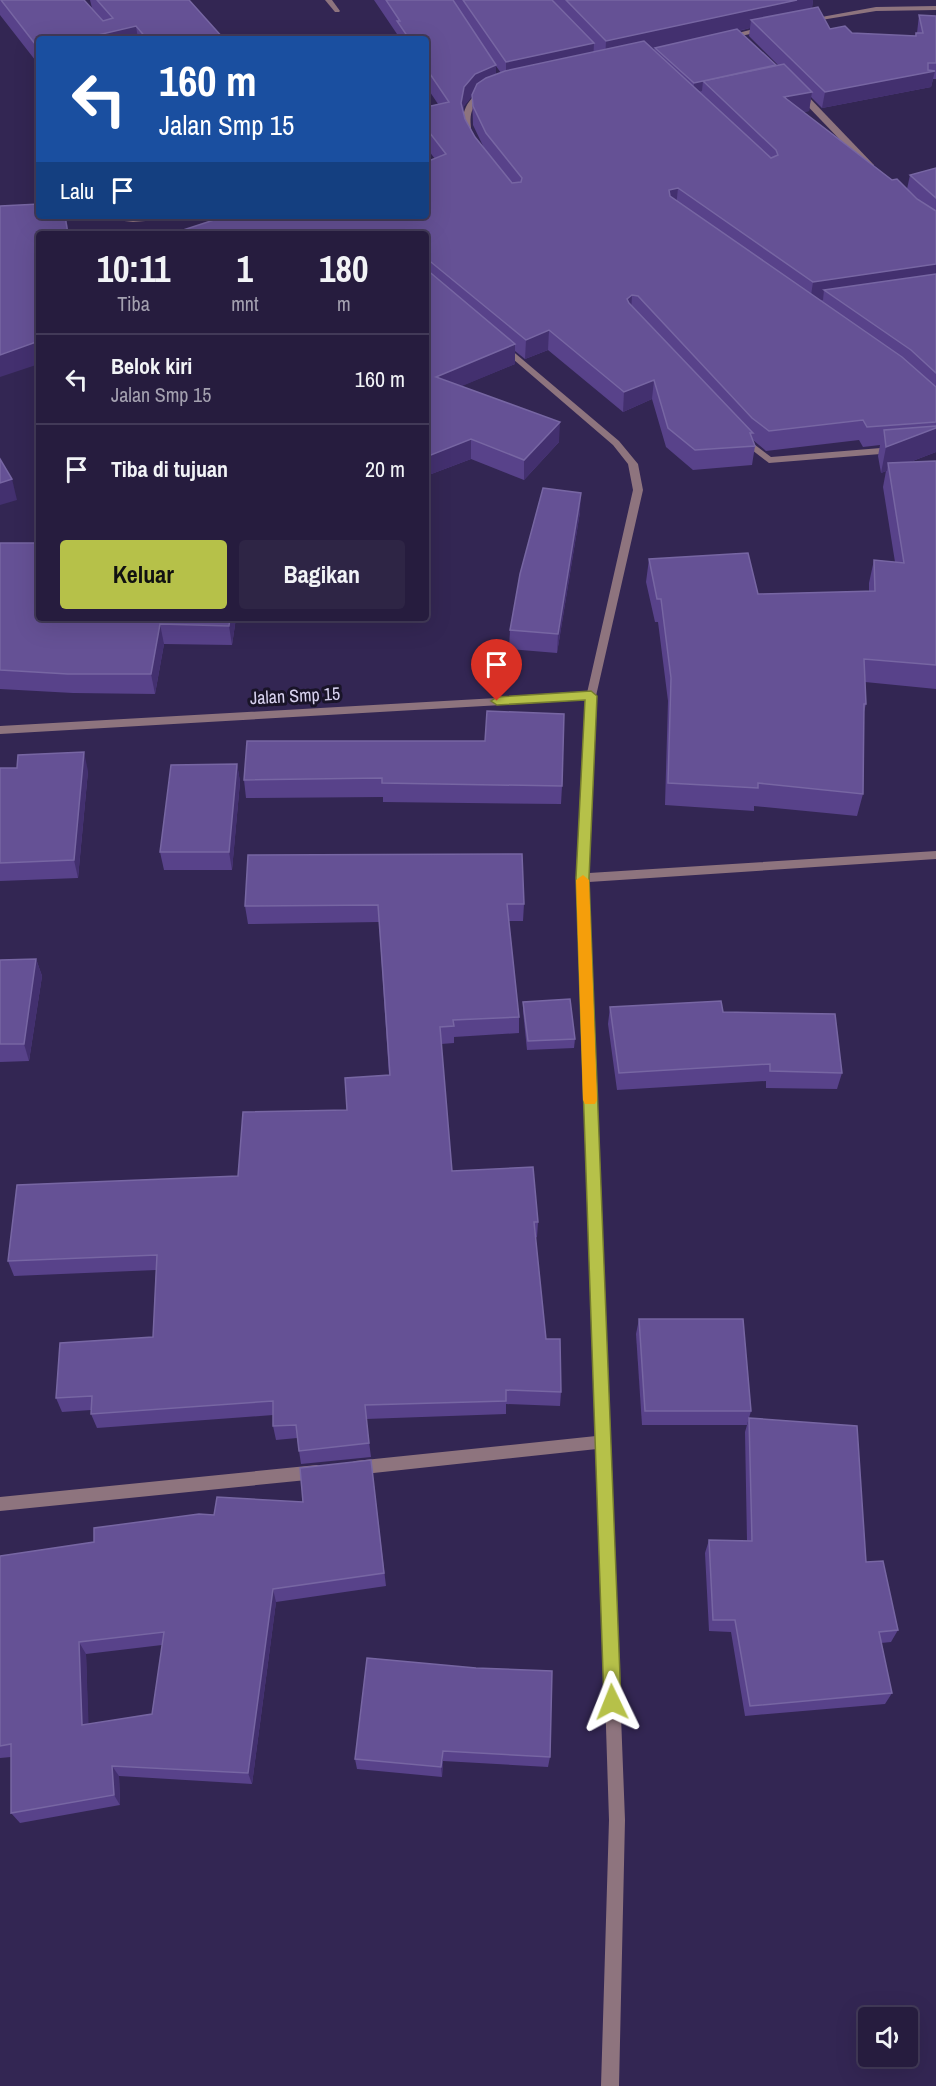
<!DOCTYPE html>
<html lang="id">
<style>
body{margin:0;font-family:"Archivo Narrow",sans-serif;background:#2e2545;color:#f1f3f6;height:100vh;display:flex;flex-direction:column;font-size:22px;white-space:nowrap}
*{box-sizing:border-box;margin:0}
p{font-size:20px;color:#a4a1b0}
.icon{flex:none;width:33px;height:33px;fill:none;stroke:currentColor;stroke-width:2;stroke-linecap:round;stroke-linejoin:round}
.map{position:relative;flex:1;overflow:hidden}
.drawer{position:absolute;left:36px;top:231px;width:393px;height:390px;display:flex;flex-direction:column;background:#261c3e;border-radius:6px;box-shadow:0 6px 24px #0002,0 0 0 2px #423a58}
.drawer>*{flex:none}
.guide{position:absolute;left:36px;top:36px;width:393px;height:183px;border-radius:6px;box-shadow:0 6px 24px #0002,0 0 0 2px #423a58;background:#1a4fa0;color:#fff;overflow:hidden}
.tools{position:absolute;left:858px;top:2007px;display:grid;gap:12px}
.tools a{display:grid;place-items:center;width:60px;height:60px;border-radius:6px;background:#261c3e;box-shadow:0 6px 24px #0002,0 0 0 2px #423a58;font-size:30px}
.pin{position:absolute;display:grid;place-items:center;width:51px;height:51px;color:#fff;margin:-62px -26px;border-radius:50% 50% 50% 0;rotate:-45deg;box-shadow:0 0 6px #0007}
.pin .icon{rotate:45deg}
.me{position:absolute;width:66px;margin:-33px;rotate:358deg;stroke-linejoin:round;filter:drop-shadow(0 0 4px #0008)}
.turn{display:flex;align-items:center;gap:21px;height:126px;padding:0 24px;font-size:27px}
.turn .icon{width:78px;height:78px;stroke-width:2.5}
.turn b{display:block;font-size:42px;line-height:51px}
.then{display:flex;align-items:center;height:57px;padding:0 24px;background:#0003;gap:12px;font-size:22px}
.eta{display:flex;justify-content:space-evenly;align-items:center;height:102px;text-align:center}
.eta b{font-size:36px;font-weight:700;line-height:42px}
.action{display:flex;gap:12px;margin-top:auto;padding:12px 24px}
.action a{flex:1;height:69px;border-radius:6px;background:#b6c149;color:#111;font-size:24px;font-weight:700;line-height:69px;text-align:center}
.action a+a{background:#2e2545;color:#f1f3f6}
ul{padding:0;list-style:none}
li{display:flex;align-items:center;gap:18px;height:90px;padding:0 24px;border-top:2px solid #423a58}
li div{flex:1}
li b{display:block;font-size:22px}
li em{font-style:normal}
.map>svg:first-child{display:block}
</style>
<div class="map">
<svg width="936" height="2086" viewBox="0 0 936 2086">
<rect width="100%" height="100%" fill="#332653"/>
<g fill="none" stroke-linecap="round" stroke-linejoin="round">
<path fill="#8e747e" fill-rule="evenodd" d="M325,0H332L340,11L339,12H335Z"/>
<g fill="#8e747e" fill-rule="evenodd">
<path d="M936,6V10L876,11L809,22L805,20L876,7Z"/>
<path d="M765,26L769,28L768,30L727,39L723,37Z"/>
<path d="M482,90L489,92C472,107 468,110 472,134L465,136C459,116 465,101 482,90Z"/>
<path d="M797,91H803L874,165V169H868L797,95Z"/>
<path d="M95,216L133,218L187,216L183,218L133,222L99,218Z"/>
<path d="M503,343L619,441L638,464L643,490L596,696L589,873L936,851V859L589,882L625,1820L619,2086H601L609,1820L597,1449L355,1475L350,1473L348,1468L350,1463L355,1461L596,1436L577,878L586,700L0,734V726L587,693L633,490L628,464L613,445L500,348L499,346Z"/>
<path d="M742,435L771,457L893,447L898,450L893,453L769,463L739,440V436Z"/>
<path d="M317,1465L322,1467L324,1472L322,1477L317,1479L0,1511V1497Z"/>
</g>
</g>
<g fill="#58428a" fill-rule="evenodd">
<path d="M0,0H84L92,8L90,0H189L224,39H39V65L0,15Z"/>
<path d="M374,0H813L812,8L830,29L852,33L915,36L916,33H917L919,15L936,16V79H933L931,87L822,108L811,97L809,111L803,112L892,180L907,189L910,175L936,168V452L910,462L936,461V689L865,682L866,704L864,712L863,794L857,816L754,806V811L665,805L668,701L658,622H655L646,582L649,559L758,594L869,591V583L874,560L895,562L883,487L886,471L881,473L878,456L880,445L863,447L859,440L766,451L753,440L755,446L752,465L693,470L666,447L652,399L623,412L548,350L525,359L515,351V364L461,386L559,442L524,480L471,459L426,476V234L226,216H426L435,159L426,147V107L438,104L426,86V39H397V34ZM750,28L749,36L778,65L776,66L739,31ZM496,66L501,73L496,75ZM472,96L473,125L484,148L475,137L465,119L463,111L464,106Z"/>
<path d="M580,512L557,653L509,649L510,630Z"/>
<path d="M0,543L39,618H236L232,645L164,644L155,694L73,693L0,689Z"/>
<path d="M247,741L562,786L561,804L383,802V797L246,798L244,780Z"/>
<path d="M237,764L240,782L232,870H164L160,852Z"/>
<path d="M0,768L88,771L78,878L0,881Z"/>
<path d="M524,904L523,921H509L519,1017V1033L454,1037V1043L441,1044L452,1171L538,1222L537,1237L535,1238L546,1339L561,1392L560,1406L506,1404V1414L366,1419L371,1457L301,1464L297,1438L276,1440L273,1426V1415L97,1428L91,1414V1410L62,1412L56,1398L153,1337L156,1270L14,1276L8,1261L238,1176L347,1110L389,1075L379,922L248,924L245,906Z"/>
<path d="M36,959L42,976L29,1061L0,1062V960Z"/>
<path d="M523,1002L575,1039L574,1048L527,1050L523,1011Z"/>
<path d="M610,1007L723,1012L842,1073L837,1089L766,1088V1081L617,1090L608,1024Z"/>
<path d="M639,1319L751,1411L747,1425H642L636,1334Z"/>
<path d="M749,1418L866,1562L898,1630L891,1642L881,1643L892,1693L885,1704L745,1716L731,1632L709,1631L705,1553L709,1540L747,1541L745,1432Z"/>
<path d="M371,1460L386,1586L276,1602L252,1784L119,1776L120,1805L20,1823L11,1813V1757L0,1758V1556L94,1542L214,1515L303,1502ZM162,1645L152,1714L88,1724L86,1654Z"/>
<path d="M476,1668L550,1757L548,1767L443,1761L442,1777L357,1769L355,1759Z"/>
</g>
<g fill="#43306f">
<path d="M797,0H813L811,15L751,20L750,28L605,60L606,41Z"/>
<path d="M136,26L138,39H81Z"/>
<path d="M594,43L593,62L506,80V62Z"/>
<path d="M496,65V84L475,93L464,106L461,122V103L464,87L475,74Z"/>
<path d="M776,65L703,81L702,91L693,93L694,83Z"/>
<path d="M935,71L931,87L822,108L825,92Z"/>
<path d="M812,92L809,111L781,116L784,97Z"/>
<path d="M678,188L676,207L667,209L669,190Z"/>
<path d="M65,216H66L69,234H68Z"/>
<path d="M936,264V281L824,290L823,300L810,302L813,282Z"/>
<path d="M632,295L631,314L627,299Z"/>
<path d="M549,330L548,350L525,359L526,340Z"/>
<path d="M39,341V364L0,377V355Z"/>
<path d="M515,344V364L436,397V377Z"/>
<path d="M654,380L652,399L623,412L624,392Z"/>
<path d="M560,422L559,442L524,480V460Z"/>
<path d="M936,428V452L889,470L888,463L887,471L881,473L886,447Z"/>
<path d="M471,439V459L426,476V457Z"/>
<path d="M12,479L17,500L0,505V483Z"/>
<path d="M581,493L580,512L557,653L558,634Z"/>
<path d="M230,618H236L232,645L229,626Z"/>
<path d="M160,624L164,644L155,694L151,674Z"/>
<path d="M84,752L88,771L78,878L74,860Z"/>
<path d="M237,764L240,782L232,870L229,852Z"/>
<path d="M36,959L42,976L29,1061L24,1044Z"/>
<path d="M273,1589L276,1602L252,1784L248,1773Z"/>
<path d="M79,1642L86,1654L89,1736L82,1725Z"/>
<path d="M443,1751V1761L442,1777L441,1767Z"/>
<path d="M112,1766L119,1776L120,1805L114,1795Z"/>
</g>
<g fill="#655195" stroke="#7766a3" stroke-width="1.5" fill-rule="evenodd">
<path d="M1,0H84L103,21L113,18L97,0H189L224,39H147L136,26L81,39H39V49Z"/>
<path d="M386,0H453L496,65L475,74L464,87L461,103L465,119L475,137L512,183L521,182L522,178L486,133L473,106L472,95L477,84L486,78L505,71L644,41L771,158L778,155L776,150L703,81L784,64L812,92L784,97L892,180L897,179L917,199L936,211V264L813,282L678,188L669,190L670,196L902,357L936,387V422L867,427L863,420L769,431L752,418L638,296L632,295L627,299L629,303L753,433H750L755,446L695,450L668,428L654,380L624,392L549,330L526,340L426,258V234H171L226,216H363L374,217L375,216H426V162L446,154L426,128V107L449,102L426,68V39H406L405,38L408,37L397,21H400Z"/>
<path d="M463,0H552L594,43L506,62Z"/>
<path d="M566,0H797L606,41Z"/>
<path d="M818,7L830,29L845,26L852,33L916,36V33H923L919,15L936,16V63H928V70L935,71L825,92L751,20Z"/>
<path d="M737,29L776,65L694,83L655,48Z"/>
<path d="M936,168V198L910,175Z"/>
<path d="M39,204V216H65L68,234H39V341L0,355V206Z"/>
<path d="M426,269L515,344L436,377L560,422L524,460L471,439L426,457Z"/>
<path d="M936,274V373L911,350L824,290Z"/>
<path d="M936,426V428L886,447L884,430Z"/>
<path d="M0,459L12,479L0,483Z"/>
<path d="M936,461V665L864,659L866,704H864L863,794L758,783V788L668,783L671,678L661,599H657L649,559L748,553L758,594L875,591L874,560L904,563L888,463Z"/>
<path d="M543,488L581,493L558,634L510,630L520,574Z"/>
<path d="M0,543H39V618H230L229,626L160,624L151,674H68L0,670Z"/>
<path d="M487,711L564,714L562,786L382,783V778L244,780L247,741H485Z"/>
<path d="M84,752L74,860L0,863V768H17L18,755Z"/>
<path d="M237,764L229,852H160L171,765Z"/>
<path d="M522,854L524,904H507L519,1017L453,1020L454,1026L440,1027L452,1171L533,1167L538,1222H534L546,1339H560L561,1392L506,1390V1401L365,1405L369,1443L299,1451L296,1425L273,1426V1401L91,1414L92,1396L56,1398L60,1343L153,1337L157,1255L8,1261L17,1185L238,1176L243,1112L347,1110L345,1078L390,1075L378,905L245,906L248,855Z"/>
<path d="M36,959L24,1044H0V960Z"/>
<path d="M570,999L575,1039L528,1041L523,1002Z"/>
<path d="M721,1001L723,1012L835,1014L842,1073L770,1071V1064L619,1073L610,1007Z"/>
<path d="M639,1319H743L751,1411H645Z"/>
<path d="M749,1418L857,1426L866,1562L883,1561L898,1630L879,1632L892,1693L750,1706L735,1620H713L709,1540L752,1541Z"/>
<path d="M371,1460L384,1573L273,1589L248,1773L112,1766L114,1795L11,1813V1744L0,1746V1556L94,1542V1528L199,1514L214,1515L217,1497L303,1502L300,1468ZM164,1632L152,1714L82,1725L79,1642Z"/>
<path d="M367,1658L476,1668L552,1671L550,1757L443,1751L441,1767L355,1759Z"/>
</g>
<path fill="#b6c149" stroke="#767d2f" stroke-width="1.5" d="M591,691L597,696L589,878L621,1702L619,1708L612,1711L606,1708L604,1702L576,878L585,700L497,705L491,701L497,697Z"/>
<path fill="#f59e0b" d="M583,875L589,880L597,1100L595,1104H585L583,1100L576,880Z"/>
<g text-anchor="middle" stroke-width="6" stroke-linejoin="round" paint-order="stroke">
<g font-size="18" fill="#d8d2ef" stroke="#191428">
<text transform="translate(295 696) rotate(-3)" y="6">Jalan Smp 15</text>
</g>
</g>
</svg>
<div class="tools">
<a><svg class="icon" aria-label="sound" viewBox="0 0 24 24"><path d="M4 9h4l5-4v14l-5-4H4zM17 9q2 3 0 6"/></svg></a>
</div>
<div class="pin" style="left:497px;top:701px;background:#d93025"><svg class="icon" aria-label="arrive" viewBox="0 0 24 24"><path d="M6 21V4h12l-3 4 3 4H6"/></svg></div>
<svg class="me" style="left:612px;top:1702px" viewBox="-20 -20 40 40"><path d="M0-17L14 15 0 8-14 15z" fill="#b6c149" stroke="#fff" stroke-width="4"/></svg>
<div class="guide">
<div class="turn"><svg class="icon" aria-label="left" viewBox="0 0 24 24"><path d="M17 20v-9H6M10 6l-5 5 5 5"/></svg><div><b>160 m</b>Jalan Smp 15</div></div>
<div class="then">Lalu<svg class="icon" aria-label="arrive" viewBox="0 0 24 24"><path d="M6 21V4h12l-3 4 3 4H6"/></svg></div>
</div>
<section class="drawer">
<div class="eta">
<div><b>10:11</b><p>Tiba</p></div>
<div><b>1</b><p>mnt</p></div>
<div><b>180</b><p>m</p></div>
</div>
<ul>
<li><svg class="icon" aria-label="left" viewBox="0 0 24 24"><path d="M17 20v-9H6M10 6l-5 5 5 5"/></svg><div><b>Belok kiri</b><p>Jalan Smp 15</p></div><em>160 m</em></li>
<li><svg class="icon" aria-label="arrive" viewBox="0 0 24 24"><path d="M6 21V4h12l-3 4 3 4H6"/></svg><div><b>Tiba di tujuan</b></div><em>20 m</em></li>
</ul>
<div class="action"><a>Keluar</a><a>Bagikan</a></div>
</section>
</div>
